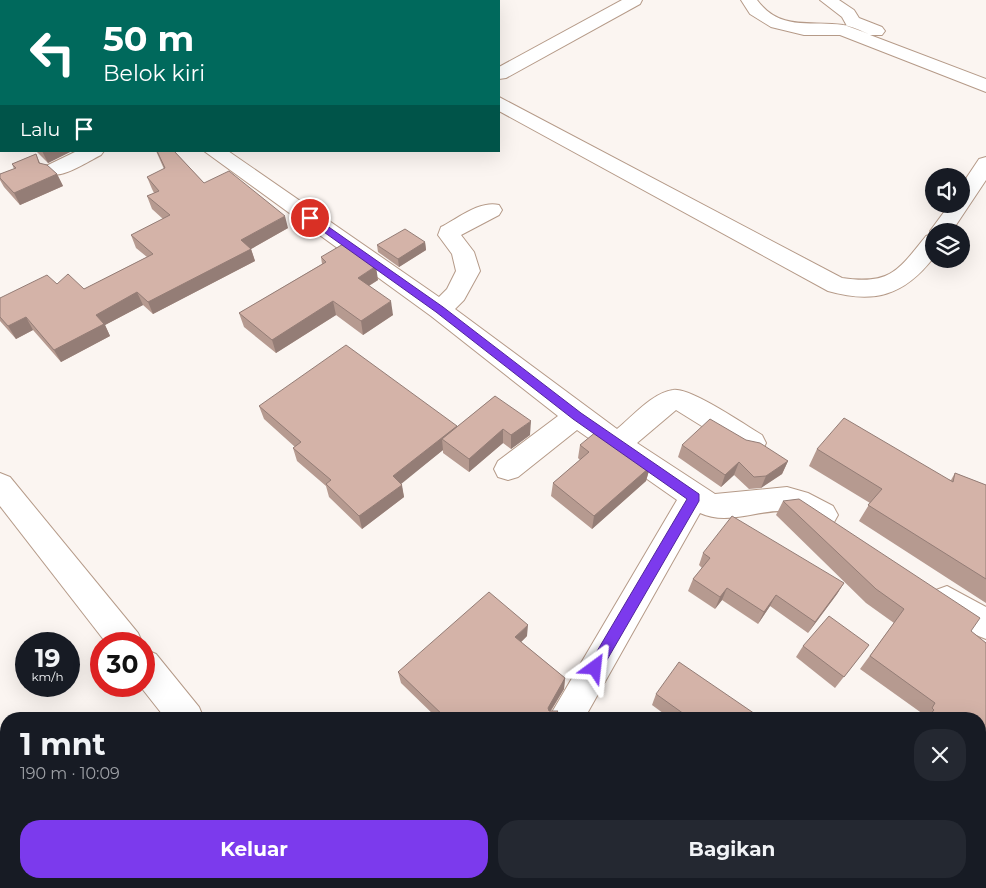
<!DOCTYPE html>
<html lang="id">
<meta charset="utf-8">
<style>
body{margin:0;font-family:Montserrat,sans-serif;background:#242831;color:#f1f3f6;height:100vh;display:flex;flex-direction:column;font-size:19px;white-space:nowrap}
*{box-sizing:border-box;margin:0}
p{font-size:16px;color:#9ea1a6}
.icon{flex:none;width:28px;height:28px;fill:none;stroke:currentColor;stroke-width:2;stroke-linecap:round;stroke-linejoin:round}
.map{position:relative;flex:1;overflow:hidden}
.drawer{position:absolute;left:0px;top:712px;width:986px;height:176px;display:flex;flex-direction:column;background:#171b24;border-radius:20px 20px 0 0;box-shadow:0 5px 20px #0002}
.drawer>*{flex:none}
.guide{position:absolute;left:0px;top:0px;width:500px;height:152px;box-shadow:0 5px 20px #0002;background:#00695c;color:#fff;overflow:hidden}
.buttons{position:absolute;left:925px;top:168px;display:grid;gap:10px}
.buttons a{display:grid;place-items:center;width:45px;height:45px;border-radius:50%;background:#171b24;box-shadow:0 5px 20px #0002;font-size:25px}
.speed{position:absolute;left:15px;top:632px;display:flex;gap:10px;font-size:25px;font-weight:700;text-align:center}
.speed>*{display:grid;place-content:center;width:65px;height:65px;border-radius:50%;background:#171b24;box-shadow:0 5px 20px #0002;line-height:1}
.speed small{font-size:12px;font-weight:400}
.speed .limit{border:8px solid #d22;background:#fff;color:#111}
.pin{position:absolute;display:grid;place-items:center;width:42px;height:42px;color:#fff;margin:-21px;border:2px solid #fff;border-radius:50%;box-shadow:0 1px 5px #0007}
.me{position:absolute;width:55px;margin:-28px;rotate:30deg;stroke-linejoin:round;filter:drop-shadow(0 0 4px #0008)}
.turn{display:flex;align-items:center;gap:18px;height:105px;padding:0 20px;font-size:22px}
.turn .icon{width:65px;height:65px;stroke-width:2.5}
.turn b{display:block;font-size:35px;line-height:42px}
.then{display:flex;align-items:center;height:48px;padding:0 20px;background:#0003;gap:10px;font-size:19px}
.round{display:grid;place-items:center;flex:none;width:52px;height:52px;border-radius:20px;background:#242831}
.summary{display:flex;align-items:center;justify-content:space-between;height:85px;padding:0 20px}
h1{font-size:30px;font-weight:700;line-height:38px}
.action{display:flex;gap:10px;margin-top:auto;padding:10px 20px}
.action a{flex:1;height:58px;border-radius:20px;background:#7c3aed;color:#fff;font-size:20px;font-weight:700;line-height:58px;text-align:center}
.action a+a{background:#242831;color:#f1f3f6}
.map>svg:first-child{display:block}
</style>
<div class="map">
<svg width="986" height="888" viewBox="0 0 986 888">
<rect width="100%" height="100%" fill="#fbf5f1"/>
<g fill="none" stroke-linecap="round" stroke-linejoin="round">
<defs>
<g id="minor">
<path d="M18,0H35V1H19Z"/>
<path d="M292,0H310V1H293Z"/>
<path d="M622,0H642L640,4L506,78L499,79V67Z"/>
<path d="M741,0H757C781,32 811,20 843,25C852,26 861,31 869,34L847,26L842,17L820,0H839L854,10L859,18L882,27L885,31L882,35H870L986,79V92L840,35H804L771,27L750,14Z"/>
<path d="M499,97L842,278C890,285 898,271 926,236L932,234L930,231L950,204H961V186L979,159L986,157V180L952,231H934V257C904,296 874,304 828,291L499,111Z"/>
<path d="M77,151H104L101,155C85,163 63,179 46,174L43,170L46,166Z"/>
<path d="M204,151H228L439,297L447,289L456,271L452,254L438,235L441,227C457,219 480,200 499,205L502,210L499,215L461,235L474,252L480,271L464,300L455,309L617,429C633,416 652,393 673,390C690,387 745,425 762,435L766,443L762,451L752,454L742,451L676,410L637,443L715,494L787,487L808,493L833,506L838,515L833,524L823,527C812,523 799,512 788,511C758,509 728,526 700,513L584,719H548L677,500L577,430L518,477L508,480L498,477L494,469L498,461L558,416L431,316Z"/>
<path d="M0,473L10,477L138,633L143,644H107L0,506Z"/>
<path d="M947,586L986,607V639C967,632 940,618 931,600L936,590Z"/>
<path d="M144,649L156,654L199,707L204,719H166L140,686H144Z"/>
<path d="M300,882H340L342,888H302Z"/>
<path d="M631,882H672L674,888H633Z"/>
</g>
</defs>
<use href="#minor" stroke="#b59a88" stroke-width="2"/>
<use href="#minor" fill="#fff" fill-rule="evenodd"/>
</g>
<g fill="#b69a90">
<path d="M36,151H72L48,163Z"/>
<path d="M156,151H174L204,183L288,228L251,249L255,261L153,314L143,305L105,325L110,336L61,362L33,330L16,339L0,321V298L57,284L84,289L147,257L136,248L131,235L163,219L152,209L147,196L154,193L152,189L147,177L164,169Z"/>
<path d="M36,154L40,163L57,174L63,186L20,205L4,187L0,180V174L14,169L12,164Z"/>
<path d="M425,242L426,250L399,267L378,252L377,245Z"/>
<path d="M321,257L378,280L369,286L393,315L363,335L336,315L276,353L244,327L239,313L322,264Z"/>
<path d="M495,396L530,435L511,449L503,443L469,472L443,453V450L401,483L404,497L362,529L329,497L326,486L297,461L293,448L295,447L264,419L259,406L457,427Z"/>
<path d="M746,440L788,461L782,474L761,488L749,489L734,475L721,487L678,457L682,445Z"/>
<path d="M580,445L650,467L646,481L592,529L551,496L553,483L580,460L578,458Z"/>
<path d="M817,449L951,480L955,473L986,485V603L859,521L870,503L809,466Z"/>
<path d="M783,501L986,643V847L980,842V719H920L923,714L860,669L894,623L866,603L776,515Z"/>
<path d="M703,553L844,583L837,594L808,633L770,606L758,624L722,600L715,609L688,591L693,579L702,568L699,565Z"/>
<path d="M527,636L521,642L565,678L564,689L551,711L557,719H438L401,683L398,672Z"/>
<path d="M869,645L835,688L796,657L803,646Z"/>
<path d="M656,694L756,719H671L652,705Z"/>
</g>
<g fill="#947d76">
<path d="M42,151H72L48,163Z"/>
<path d="M57,174L63,186L20,205L14,193Z"/>
<path d="M285,216L288,228L251,249L255,261L153,314L148,302L241,240Z"/>
<path d="M425,242L426,250L399,267L398,259Z"/>
<path d="M376,266L378,280L360,291L358,278Z"/>
<path d="M137,292L143,305L105,325L110,336L61,362L54,350L96,315Z"/>
<path d="M333,301L336,315L276,353L272,340Z"/>
<path d="M391,301L393,315L363,335L361,321Z"/>
<path d="M26,317L33,330L16,339L8,326Z"/>
<path d="M531,421L530,435L511,449V435Z"/>
<path d="M457,426V439H442L443,450L395,489L393,476Z"/>
<path d="M503,429V443L469,472V459Z"/>
<path d="M788,461L782,474L761,488L766,476Z"/>
<path d="M739,462L734,475L721,487L725,475Z"/>
<path d="M650,467L646,481L592,529L594,516Z"/>
<path d="M402,485L404,497L362,529L359,516Z"/>
<path d="M844,583L837,594L808,633L815,622Z"/>
<path d="M727,588L722,600L715,609L720,597Z"/>
<path d="M776,595L770,606L758,624L764,612Z"/>
<path d="M528,625L527,636L515,648V637Z"/>
<path d="M565,678L564,689L546,718L548,708Z"/>
<path d="M558,711L557,719H551Z"/>
</g>
<g fill="#d4b3a8" stroke="#947d76">
<path d="M1,14V79L0,78V15Z"/>
<path d="M0,102H1V111L0,110Z"/>
<path d="M157,151H174L204,183L229,171L285,216L241,240L251,249L148,302L137,292L96,315L104,324L54,350L26,317L8,326L0,317V298L47,275L57,284L68,274L84,289L153,254L131,235L170,215L147,196L159,191L147,177L165,168Z"/>
<path d="M36,154L39,163L47,165L57,174L14,193L0,178V174L16,168L12,164Z"/>
<path d="M405,229L425,242L398,259L377,245Z"/>
<path d="M345,243L376,266L358,278L391,301L361,321L333,301L272,340L239,313L326,262L321,257Z"/>
<path d="M346,345L457,426L393,476L402,485L359,516L326,484L331,480L293,448L301,442L259,406Z"/>
<path d="M495,396L531,421L511,435L503,429L469,459L442,439Z"/>
<path d="M844,418L953,482L955,473L986,485V579L868,505L882,489L817,449Z"/>
<path d="M710,419L746,440L760,443L788,461L766,476L754,477L739,462L725,475L682,445Z"/>
<path d="M597,431L650,467L594,516L553,483L589,452L580,445Z"/>
<path d="M799,499L980,618L971,631L986,643V826L980,821V719H926L934,710L932,708L935,703L870,656L904,609L876,589L783,501Z"/>
<path d="M732,516L844,583L815,622L776,595L764,612L727,588L720,597L693,579L710,558L703,553Z"/>
<path d="M489,592L528,625L515,637L565,678L548,708L549,711H558L551,719H447L398,672Z"/>
<path d="M829,616L869,645L844,677L803,646Z"/>
<path d="M679,662L758,716L756,719H691L656,694Z"/>
<path d="M585,882H626L631,888H579Z"/>
</g>
<path fill="#7c3aed" stroke="#51269a" d="M307,216H313L443,307L581,413L699,494V501L600,672L595,674L590,672L588,668L590,663L687,499L573,419L436,312L307,220Z"/>
</svg>
<div class="buttons">
<a><svg class="icon" aria-label="sound" viewBox="0 0 24 24"><path d="M4 9h4l5-4v14l-5-4H4zM17 9q2 3 0 6"/></svg></a>
<a><svg class="icon" aria-label="layers" viewBox="0 0 24 24"><path d="M12 4l9 5-9 5-9-5zM3 14l9 5 9-5"/></svg></a>
</div>
<div class="speed"><div>19<small>km/h</small></div><div class="limit">30</div></div>
<div class="pin" style="left:310px;top:218px;background:#d93025"><svg class="icon" aria-label="arrive" viewBox="0 0 24 24"><path d="M6 21V4h12l-3 4 3 4H6"/></svg></div>
<svg class="me" style="left:595px;top:668px" viewBox="-20 -20 40 40"><path d="M0-17L14 15 0 8-14 15z" fill="#7c3aed" stroke="#fff" stroke-width="4"/></svg>
<div class="guide">
<div class="turn"><svg class="icon" aria-label="left" viewBox="0 0 24 24"><path d="M17 20v-9H6M10 6l-5 5 5 5"/></svg><div><b>50 m</b>Belok kiri</div></div>
<div class="then">Lalu<svg class="icon" aria-label="arrive" viewBox="0 0 24 24"><path d="M6 21V4h12l-3 4 3 4H6"/></svg></div>
</div>
<section class="drawer">
<div class="summary"><div><h1>1 mnt</h1><p>190 m · 10:09</p></div><a class="round"><svg class="icon" aria-label="close" viewBox="0 0 24 24"><path d="M6 6l12 12M18 6L6 18"/></svg></a></div>
<div class="action"><a>Keluar</a><a>Bagikan</a></div>
</section>
</div>
